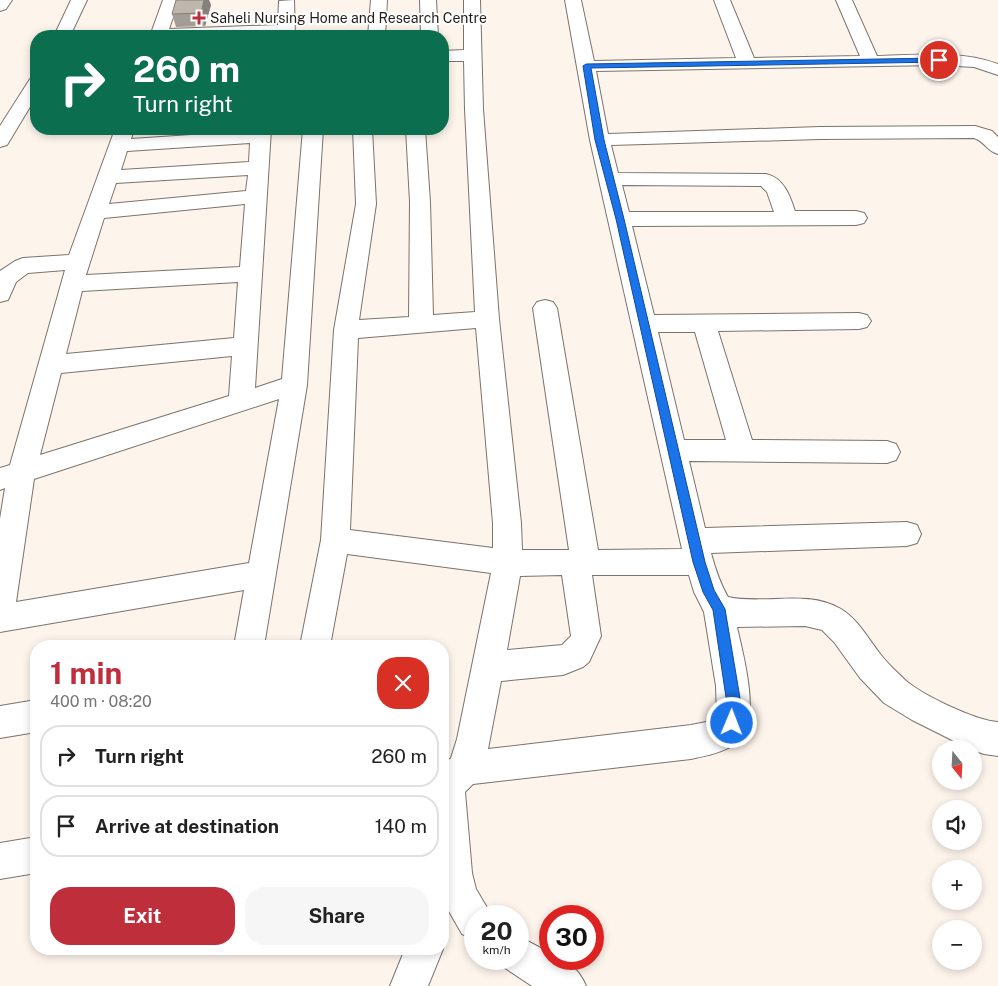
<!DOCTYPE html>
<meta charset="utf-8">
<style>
body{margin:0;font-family:"Public Sans",sans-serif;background:#f6f6f6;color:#222;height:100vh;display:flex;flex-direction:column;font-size:19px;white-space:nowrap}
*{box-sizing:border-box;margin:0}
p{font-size:16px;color:#767676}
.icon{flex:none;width:28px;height:28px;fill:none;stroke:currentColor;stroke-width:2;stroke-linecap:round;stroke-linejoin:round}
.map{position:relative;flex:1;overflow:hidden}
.drawer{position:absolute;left:30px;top:640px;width:419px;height:315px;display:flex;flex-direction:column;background:#fff;border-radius:20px;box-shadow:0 2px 8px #0003}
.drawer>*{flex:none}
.top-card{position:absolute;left:30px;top:30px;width:419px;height:105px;border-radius:20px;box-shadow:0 2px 8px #0003;background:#0b6e4f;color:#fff;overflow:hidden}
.needle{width:32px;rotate:162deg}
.tools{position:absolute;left:932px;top:740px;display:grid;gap:10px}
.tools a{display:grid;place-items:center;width:50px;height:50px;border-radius:50%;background:#fff;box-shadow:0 2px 8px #0003;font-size:25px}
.speed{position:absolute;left:464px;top:905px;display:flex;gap:10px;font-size:25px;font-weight:700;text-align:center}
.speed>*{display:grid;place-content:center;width:65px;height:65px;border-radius:50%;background:#fff;box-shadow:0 2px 8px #0003;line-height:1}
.speed small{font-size:12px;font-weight:400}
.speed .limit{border:8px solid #d22;background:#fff;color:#111}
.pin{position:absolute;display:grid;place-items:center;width:42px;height:42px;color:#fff;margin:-21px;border:2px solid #fff;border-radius:50%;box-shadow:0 1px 5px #0007}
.me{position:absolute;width:55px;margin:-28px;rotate:1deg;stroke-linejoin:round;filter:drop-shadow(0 0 4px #0008)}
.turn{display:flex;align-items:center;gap:18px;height:105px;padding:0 20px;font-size:22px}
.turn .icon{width:65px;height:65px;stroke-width:2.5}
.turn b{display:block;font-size:35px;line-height:42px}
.round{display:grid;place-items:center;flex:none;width:52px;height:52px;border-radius:20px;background:#f6f6f6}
.summary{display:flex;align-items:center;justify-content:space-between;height:85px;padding:0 20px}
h1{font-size:30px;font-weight:700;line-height:38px;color:#be2e3b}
.button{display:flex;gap:10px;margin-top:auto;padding:10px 20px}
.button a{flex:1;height:58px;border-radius:20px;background:#be2e3b;color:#fff;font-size:20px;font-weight:700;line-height:58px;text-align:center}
.button a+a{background:#f6f6f6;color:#222}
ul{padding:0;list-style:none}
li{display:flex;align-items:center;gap:15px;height:62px;margin:0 10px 8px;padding:0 10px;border:2px solid #e0e0e0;border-radius:20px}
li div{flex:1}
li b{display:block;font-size:19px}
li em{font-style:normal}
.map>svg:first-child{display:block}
</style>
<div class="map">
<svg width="998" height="986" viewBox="0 0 998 986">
<rect width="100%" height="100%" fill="#fdf4ec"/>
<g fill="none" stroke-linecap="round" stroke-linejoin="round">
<defs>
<g id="minor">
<path d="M0,0H12L6,9L0,11Z"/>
<path d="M71,0H87L70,36H54Z"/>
<path d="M163,0H179L169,29L278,25L279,1L294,0L295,36H150Z"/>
<path d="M371,0H387L385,36H368Z"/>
<path d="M420,0H436L438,36H421Z"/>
<path d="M464,0H480L483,109L499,319L521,523L522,550H569L533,308L537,302L545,300L553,302L557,308L598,550L682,549L590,140L565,0H581L594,61L736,58L714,0H730L754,58L860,56L836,0H852L877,56C917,55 960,50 998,64V75L974,67L939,65L596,71L608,134L820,127L975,126L992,131L998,137V154C987,151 984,141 974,138L820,139L611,145L618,173L766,174C784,178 790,196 795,211H856L864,213L867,218L864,223L856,225L632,226L654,315L859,313L867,315L871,321L867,327L859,329L718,331L752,440L887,441L896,444L900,452L896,460L887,463L689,461L705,528L907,522L917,525L921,534L917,543L907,546L711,553C715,568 720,583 728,597C765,605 807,589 841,609C858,619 869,640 881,655C888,664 897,672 905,680C922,695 976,721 998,722V756L984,754L970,749L912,720L884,703L860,678L834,642L822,630L805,626L737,627C743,655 762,720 738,742C725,752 706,756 691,759L473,784L465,792L472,873L476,889L492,916H475V940L462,934L442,899V766L451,758L457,739L491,573L347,554L330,646H300L321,540L334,330L356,204L353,129H372L376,204L359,320L409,317L410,202L406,129H425L430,202L433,315L475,312L465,109L464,61H442V51L464,50ZM622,185L761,186L767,192L774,212H629ZM476,328L493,523V548L350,530L358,338ZM658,332H695L726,440H684ZM562,575L571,636L562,645L507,650L520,576ZM592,575H689L694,592L704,612L716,686L717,716L711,721L691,725L488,749L501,681L563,675L583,667L589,662L601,636Z"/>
<path d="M36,78V97L7,145L0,147V126L30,79Z"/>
<path d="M115,129H134L131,139L251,131L252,129H271L255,388L282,379L303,129H323L307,385L264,646H234L244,590L0,632V519L5,488L0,490V468L10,465L65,270L28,273L16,282L8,300L0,302V271L15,261L23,258L69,255ZM250,143L249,162L121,170L127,151ZM248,175L246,191L109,204L116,183ZM245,204L240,267L86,275L104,218ZM238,282L234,338L66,354L82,291ZM232,356L229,396L40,455L61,373ZM279,399L249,563L16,602L34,479Z"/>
<path d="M36,700V732L0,738V706Z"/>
<path d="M36,837V873L0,879V843Z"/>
<path d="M518,936L550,953V959C568,959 580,971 586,986H532L505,968L501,959H518Z"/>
<path d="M442,948L443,949L428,986H390L405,949Z"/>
</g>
</defs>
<use href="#minor" stroke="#7b736c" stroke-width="2"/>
<use href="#minor" fill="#fff" fill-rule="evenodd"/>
</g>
<path fill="#a39d96" d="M176,0H209L211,5L205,26L176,27L172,14Z"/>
<path fill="#85807a" d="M204,0H209L211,5L205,26L201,13Z"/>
<path fill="#beb7ae" stroke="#85807a" d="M176,0H204L201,13L172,14Z"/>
<path fill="#1a73e8" stroke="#114b97" d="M939,58L942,60L941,62L591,68L604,140L624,219L705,562L714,590L725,609L741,704L737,727L732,729L728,727L726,723L727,704L713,610L703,592L693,562L616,219L595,140L583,66L586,64Z"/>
<path fill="#be2e3b" stroke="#fff" stroke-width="2" d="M196.5 10.5h5v5h5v5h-5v5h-5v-5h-5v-5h5z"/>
<g text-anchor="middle" stroke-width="4" stroke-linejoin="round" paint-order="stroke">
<g font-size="14" fill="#221e1b" stroke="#fff" text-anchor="start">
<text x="210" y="23">Saheli Nursing Home and Research Centre</text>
</g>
</g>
</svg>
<div class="tools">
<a><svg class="needle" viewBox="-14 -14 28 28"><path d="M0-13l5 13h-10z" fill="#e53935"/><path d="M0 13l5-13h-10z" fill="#767676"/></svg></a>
<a><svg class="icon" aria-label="sound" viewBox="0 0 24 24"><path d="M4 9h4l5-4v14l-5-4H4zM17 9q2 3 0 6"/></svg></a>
<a>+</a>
<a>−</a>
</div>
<div class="speed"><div>20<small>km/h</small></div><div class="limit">30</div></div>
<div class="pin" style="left:939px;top:60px;background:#d93025"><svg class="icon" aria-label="arrive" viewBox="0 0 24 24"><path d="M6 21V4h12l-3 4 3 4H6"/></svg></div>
<svg class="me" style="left:732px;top:723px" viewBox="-20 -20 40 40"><circle r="17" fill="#1a73e8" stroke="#fff" stroke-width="3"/><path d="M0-11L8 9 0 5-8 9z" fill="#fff"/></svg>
<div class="top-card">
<div class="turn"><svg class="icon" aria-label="right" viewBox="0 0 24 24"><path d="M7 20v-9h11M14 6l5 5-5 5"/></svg><div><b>260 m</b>Turn right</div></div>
</div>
<section class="drawer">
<div class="summary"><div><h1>1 min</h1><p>400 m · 08:20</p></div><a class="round" style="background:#d93025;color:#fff"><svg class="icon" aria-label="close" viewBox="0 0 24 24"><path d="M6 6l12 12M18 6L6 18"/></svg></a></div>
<ul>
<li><svg class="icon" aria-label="right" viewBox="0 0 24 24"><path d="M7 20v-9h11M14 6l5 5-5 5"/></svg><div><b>Turn right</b></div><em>260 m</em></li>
<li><svg class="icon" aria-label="arrive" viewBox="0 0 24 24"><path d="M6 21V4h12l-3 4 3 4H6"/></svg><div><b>Arrive at destination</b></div><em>140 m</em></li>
</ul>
<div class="button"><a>Exit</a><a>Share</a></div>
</section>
</div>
